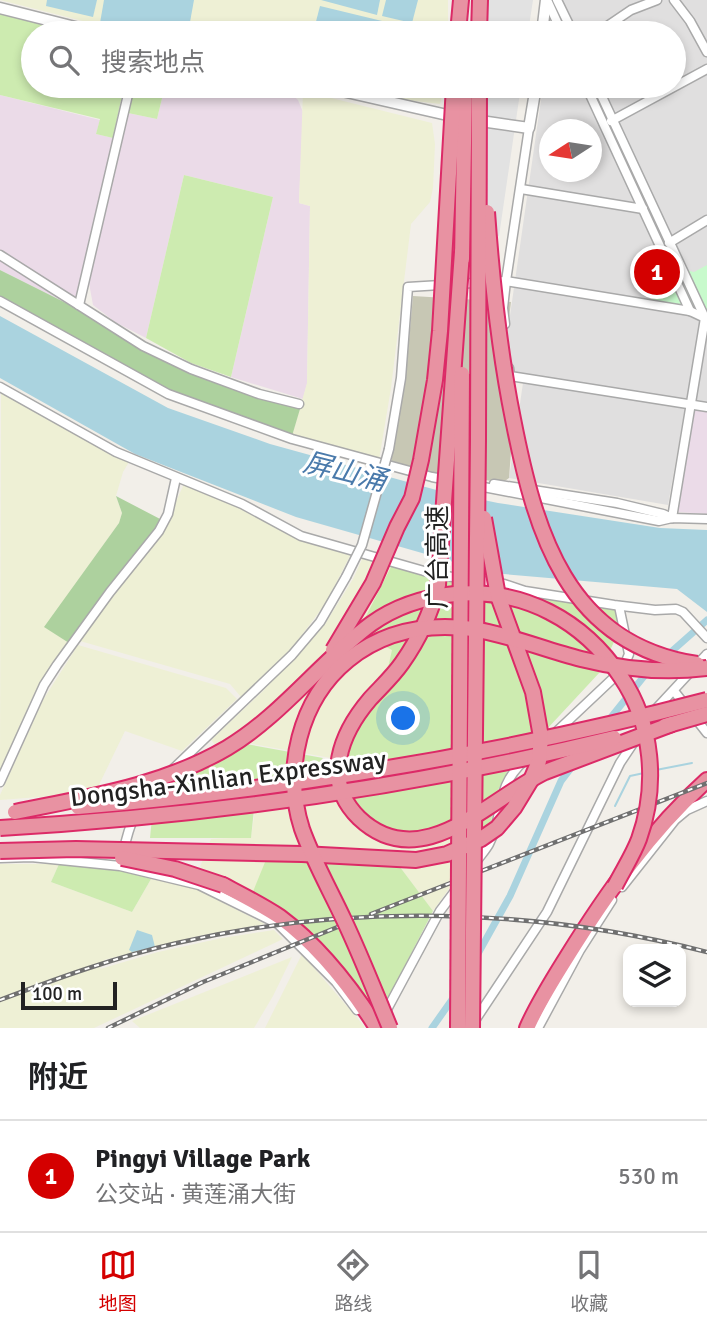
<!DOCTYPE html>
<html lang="zh">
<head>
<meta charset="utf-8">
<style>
  :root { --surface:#fff; --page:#f6f6f6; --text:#202124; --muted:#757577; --line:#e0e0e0; --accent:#d40000 }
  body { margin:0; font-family:Signika,"Noto Sans SC",sans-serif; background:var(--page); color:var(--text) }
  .controls { position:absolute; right:21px; bottom:21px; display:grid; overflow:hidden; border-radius:14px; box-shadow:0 4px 10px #0003 }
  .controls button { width:63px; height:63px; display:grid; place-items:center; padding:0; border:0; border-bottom:2px solid var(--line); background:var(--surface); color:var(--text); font:35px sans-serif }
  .compass { position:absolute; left:539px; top:119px; width:63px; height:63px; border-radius:50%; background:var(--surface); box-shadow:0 4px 10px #0003; rotate:258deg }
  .scale { position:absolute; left:21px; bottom:18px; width:96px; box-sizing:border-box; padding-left:7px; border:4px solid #222; border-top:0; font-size:19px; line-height:24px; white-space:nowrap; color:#222; -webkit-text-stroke:5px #fff; paint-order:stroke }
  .you { position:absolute; left:404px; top:719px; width:24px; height:24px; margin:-18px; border:5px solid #fff; border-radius:50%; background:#1a73e8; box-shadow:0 0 0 10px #1a73e833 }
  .badge { display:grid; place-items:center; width:46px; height:46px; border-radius:50%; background:var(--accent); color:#fff; font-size:23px; font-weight:700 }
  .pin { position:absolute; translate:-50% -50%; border:4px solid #fff; box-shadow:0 2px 7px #0006 }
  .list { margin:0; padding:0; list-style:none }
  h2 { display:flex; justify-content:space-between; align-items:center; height:91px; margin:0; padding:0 28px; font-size:30px }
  h2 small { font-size:23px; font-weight:400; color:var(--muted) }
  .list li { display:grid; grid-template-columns:46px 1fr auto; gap:21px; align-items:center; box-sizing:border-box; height:112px; padding:0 28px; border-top:2px solid var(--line) }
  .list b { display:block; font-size:26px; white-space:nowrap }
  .list p { margin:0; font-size:23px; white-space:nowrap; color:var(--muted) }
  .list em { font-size:23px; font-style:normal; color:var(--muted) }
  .icon { flex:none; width:38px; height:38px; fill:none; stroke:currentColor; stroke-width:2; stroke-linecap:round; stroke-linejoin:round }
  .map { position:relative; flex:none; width:707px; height:1028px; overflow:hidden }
  .search { position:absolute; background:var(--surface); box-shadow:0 4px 10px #0003; left:21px; right:21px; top:21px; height:77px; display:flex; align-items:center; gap:18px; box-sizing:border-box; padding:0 24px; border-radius:38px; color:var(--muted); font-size:26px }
  .sheet { height:203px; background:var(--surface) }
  nav { display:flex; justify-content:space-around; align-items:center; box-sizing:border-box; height:98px; border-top:2px solid var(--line); background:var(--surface); font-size:19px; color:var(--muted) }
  nav a { display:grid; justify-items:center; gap:4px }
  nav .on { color:var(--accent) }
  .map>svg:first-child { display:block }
  .residential { fill:#e0dfdf; fill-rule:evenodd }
  .industrial { fill:#ebdbe8 }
  .construction { fill:#c7c7b4 }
  .farmland { fill:#eef0d5 }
  .grass { fill:#cdebb0 }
  .forest { fill:#add19e }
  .park { fill:#c8facc }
  .parking { fill:#e2e2e2 }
  .water { fill:#aad3df }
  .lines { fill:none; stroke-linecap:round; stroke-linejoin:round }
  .stream { stroke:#aad3df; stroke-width:2 }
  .canal { stroke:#aad3df; stroke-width:7 }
  .minor-casing { stroke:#a9a9a9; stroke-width:11 }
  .tertiary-casing { stroke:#a9a9a9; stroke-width:13 }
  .motorway-casing { stroke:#dc2a67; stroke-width:18 }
  .minor { stroke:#fff; stroke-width:8 }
  .tertiary { stroke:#fff; stroke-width:10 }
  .motorway { stroke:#e892a2; stroke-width:14 }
  .rail-casing { stroke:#707070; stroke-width:4.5 }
  .rail { stroke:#fff; stroke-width:2; stroke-dasharray:5; stroke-linecap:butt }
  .minor-bridge-casing { stroke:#a9a9a9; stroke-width:11; stroke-linecap:butt }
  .motorway-bridge-casing { stroke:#dc2a67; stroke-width:18; stroke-linecap:butt }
  .minor-bridge { stroke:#fff; stroke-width:8 }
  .motorway-bridge { stroke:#e892a2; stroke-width:14 }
  .labels { text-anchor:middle; stroke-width:6; stroke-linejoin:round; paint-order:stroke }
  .street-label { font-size:26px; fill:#222; stroke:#fff }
  .water-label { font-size:28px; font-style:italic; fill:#4a7aab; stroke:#fff }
</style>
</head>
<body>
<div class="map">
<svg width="707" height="1028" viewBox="0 0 707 1028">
  <rect width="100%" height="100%" fill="#f2efe9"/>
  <path class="residential" d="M 554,0 L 707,0 L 707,403 L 687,397 L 668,505 L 509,478 L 523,383 L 501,378 L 543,86 L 674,86 L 674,33 L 550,33 ZM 550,130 L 592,130 L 592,172 L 550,172 Z"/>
  <g class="industrial">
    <path d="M 165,86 L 277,86 L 284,87 L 298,100 L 303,112 L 299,203 L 310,206 L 307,384 L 303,399 L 231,377 L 273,197 L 184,175 L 146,338 L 115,322 L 93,305 L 89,283 L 128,113 L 157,119 Z"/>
    <path d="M 0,95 L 100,120 L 96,134 L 113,138 L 74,307 L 0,270 Z"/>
    <path d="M 695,408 L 707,412 L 707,514 L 678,512 Z"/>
  </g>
  <path class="construction" d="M 413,296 L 511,302 L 501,383 L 516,386 L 509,478 L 502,483 L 459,475 L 434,475 L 391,463 L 406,373 Z"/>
  <g class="farmland">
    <path d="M 0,0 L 448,0 L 448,33 L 130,33 Z"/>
    <path d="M 343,86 L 445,86 L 440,104 L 398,99 Z"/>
    <path d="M 303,91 L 432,123 L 435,144 L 433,188 L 430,202 L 411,224 L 391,388 L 379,460 L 292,436 L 307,383 L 310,206 L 299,203 Z"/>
    <path d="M 1,393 L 129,462 L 123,472 L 116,496 L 122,513 L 119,523 L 45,627 L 69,643 L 53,662 L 35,692 L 0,770 Z"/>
    <path d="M 184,484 L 229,500 L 244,511 L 294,537 L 351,554 L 326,603 L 292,648 L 241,697 L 230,684 L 80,641 L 120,585 L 161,534 Z"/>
    <path d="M 363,557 L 392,565 L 393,650 L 382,695 L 342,760 L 231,740 L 218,748 L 211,740 L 263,691 L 325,624 L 353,579 Z"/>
    <path d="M 78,645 L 226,688 L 237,699 L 182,751 L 125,731 L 97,789 L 53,796 L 0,800 L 0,795 L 43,700 Z"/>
    <path d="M 350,799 L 451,835 L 451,886 L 433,911 L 397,863 L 252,894 L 200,867 L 211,839 L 251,837 L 255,811 Z"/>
    <path d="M 0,864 L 59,864 L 51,882 L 132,912 L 151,879 L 194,888 L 265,924 L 198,936 L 104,960 L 100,969 L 158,952 L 222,938 L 274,930 L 283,939 L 94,1028 L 0,1028 Z"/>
    <path d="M 302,954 L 364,1026 L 364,1028 L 265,1028 Z"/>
    <path d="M 292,957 L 273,996 L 254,1028 L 140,1028 L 132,1021 Z"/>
  </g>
  <g class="grass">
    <path d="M 0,14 L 75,33 L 33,33 L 33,86 L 124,86 L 113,138 L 96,134 L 100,119 L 0,95 Z"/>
    <path d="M 134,86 L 165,86 L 157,119 L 128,113 Z"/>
    <path d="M 184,175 L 273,197 L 231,377 L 191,363 L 146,338 Z"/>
    <path d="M 392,565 L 430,577 L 615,610 L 620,629 L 600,672 L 507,772 L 498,790 L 490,826 L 451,886 L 451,836 L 395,833 L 364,817 L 350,799 L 342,760 L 355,726 L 382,695 L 392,650 L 358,632 Z"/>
    <path d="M 246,744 L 323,758 L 311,772 L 257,780 L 251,838 L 150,838 L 155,788 Z"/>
    <path d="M 270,850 L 397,863 L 433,911 L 378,1018 L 252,894 Z"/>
    <path d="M 59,864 L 120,870 L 151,879 L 132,912 L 51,882 Z"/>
  </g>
  <g class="forest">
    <path d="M 0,270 L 74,307 L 139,348 L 190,373 L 257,398 L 300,409 L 292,436 L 160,386 L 0,298 Z"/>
    <path d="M 116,496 L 162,520 L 69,643 L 44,627 L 119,523 L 122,513 Z"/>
  </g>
  <path class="park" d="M 656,263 L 694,272 L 707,265 L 707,315 L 671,304 L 652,301 Z"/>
  <g class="parking">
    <path d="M 486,0 L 533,0 L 528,33 L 475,33 Z"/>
    <path d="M 458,86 L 521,86 L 499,236 L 440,227 Z"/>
  </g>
  <g class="water">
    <path d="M 47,0 L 97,0 L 93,17 L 46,6 Z"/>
    <path d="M 104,0 L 194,0 L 188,33 L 148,33 L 100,23 Z"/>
    <path d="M 321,0 L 380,0 L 377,15 Z"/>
    <path d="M 386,0 L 418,0 L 412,23 L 382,16 Z"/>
    <path d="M 320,6 L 411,28 L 409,33 L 313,33 Z"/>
    <path d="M 0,316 L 168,408 L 270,444 L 440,491 L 498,503 L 660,528 L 707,530 L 707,612 L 677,589 L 492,573 L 296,517 L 135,454 L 0,378 Z"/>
    <path d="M 137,930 L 152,935 L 155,947 L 132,952 L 129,950 Z"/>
  </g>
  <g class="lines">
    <g class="stream">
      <path d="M 656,770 L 692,763"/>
      <path d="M 615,806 L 630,776 L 644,773"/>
    </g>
    <g class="canal">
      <path d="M 592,741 L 645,675 L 707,620"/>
      <path d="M 475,959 L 510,896 L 561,781 L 574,764"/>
      <path d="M 432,1028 L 456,994"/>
    </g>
    <defs>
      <g id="minor">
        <path d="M 547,0 L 562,33"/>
        <path d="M 557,0 L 573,33"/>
        <path d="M 674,0 L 690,21 L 707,52"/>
        <path d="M 597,33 L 631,10 L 657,0"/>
        <path d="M 555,86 L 566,86"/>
        <path d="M 586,86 L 690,311"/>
        <path d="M 597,86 L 705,318 L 672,518"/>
        <path d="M 611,121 L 707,69"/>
        <path d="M 521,189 L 643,209"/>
        <path d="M 669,243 L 707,220"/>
        <path d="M 0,255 L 143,346 L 191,369 L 259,394 L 299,404"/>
        <path d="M 0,301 L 168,394 L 292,439 L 432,477 L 659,521 L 672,518 L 707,519"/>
        <path d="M 79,305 L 130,86"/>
        <path d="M 505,324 L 503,308 L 506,281 L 529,128"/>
        <path d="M 509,368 L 510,376 L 707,407"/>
        <path d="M 0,387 L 116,452 L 242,504 L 301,536 L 438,575 L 504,584 L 525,591 L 614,605 L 655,610 L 676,609 L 683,612 L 707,638"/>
        <path d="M 389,449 L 401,378 L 408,287 L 506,281 L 690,311 L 707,319"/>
        <path d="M 494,484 L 617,503 L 663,514 L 672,518"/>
        <path d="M 674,691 L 707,733"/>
        <path d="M 654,711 L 707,654"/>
        <path d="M 553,735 L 623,669 L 629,654 L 619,606"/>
        <path d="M 173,769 L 292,655 L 320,622 L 346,577"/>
        <path d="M 0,782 L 44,685 L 57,665 L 110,592 L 159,531 L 168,514 L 176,478"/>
        <path d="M 123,853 C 129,826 137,801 158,782"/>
        <path d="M 0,858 L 31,857 L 120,866 L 199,885 L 278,924 L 336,982 L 357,1010"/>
        <path d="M 476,862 C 480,856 485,851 489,844 C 506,811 493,789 525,760"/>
        <path d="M 622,887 L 675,820 L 687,810 L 707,801"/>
        <path d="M 384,1015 L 440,911 L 458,887"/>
        <path d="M 474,1022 L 547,912 L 620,763 L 636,739"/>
        <path d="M 538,1028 L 580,950 L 612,900"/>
      </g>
      <g id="tertiary">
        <path d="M 0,8 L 99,33"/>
        <path d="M 542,33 L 546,0"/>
        <path d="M 320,86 L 456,117"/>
        <path d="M 474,120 L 529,128 L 536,86"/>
      </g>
      <g id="motorway">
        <path d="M 458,33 L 461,0"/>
        <path d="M 479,33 L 480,0"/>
        <path d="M 223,885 C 242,895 262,905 280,917 C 319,946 351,987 377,1028"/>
        <path d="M 527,1028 C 538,1003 552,981 567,957 C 606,894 651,830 707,780"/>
      </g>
    </defs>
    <use href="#minor" class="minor-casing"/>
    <use href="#tertiary" class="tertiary-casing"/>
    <use href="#motorway" class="motorway-casing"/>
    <use href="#minor" class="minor"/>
    <use href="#tertiary" class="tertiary"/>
    <use href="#motorway" class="motorway"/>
    <defs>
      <g id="rail">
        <path d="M 371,914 L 707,783"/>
        <path d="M 0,1000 C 58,978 116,957 177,943 C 349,903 536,908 707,952"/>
        <path d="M 108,1028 L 203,982 L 345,924"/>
      </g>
    </defs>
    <use href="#rail" class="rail-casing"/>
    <use href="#rail" class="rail"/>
    <defs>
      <path id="minor-bridge" d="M 346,577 L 362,545 L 389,449"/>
      <g id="motorway-bridge">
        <path d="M 487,212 C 492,282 499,350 513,419 C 535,531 566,644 697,664"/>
        <path d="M 462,252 L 438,585 C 431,613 419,639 402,663 C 393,676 381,687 370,699 C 341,733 321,781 359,818 C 421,877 489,799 545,772 L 672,724"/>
        <path d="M 462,259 L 465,86"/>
        <path d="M 333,650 L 373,583 L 397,527 L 412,498 L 421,460 L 435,380 L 440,331 L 454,86"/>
        <path d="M 665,726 L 707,714"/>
        <path d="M 78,807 C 291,789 500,754 707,700"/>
        <path d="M 15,812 C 88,797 162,786 227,748 C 282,715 320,662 371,624 C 396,606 425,597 455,594 C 523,588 583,620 621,677 C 653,724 658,786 639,839 C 633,855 623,870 615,886"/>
        <path d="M 0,828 C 206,816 413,787 614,738"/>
        <path d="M 0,851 L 76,849 L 302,854 L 416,860 L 447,854 L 481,839 L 497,828 L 514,808 L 531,780 L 539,761 L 541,737 L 533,692 L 498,596 L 484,518"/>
        <path d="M 122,858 L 175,869 L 223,885"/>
        <path d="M 390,1028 C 375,992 361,956 344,920 C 330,890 313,860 302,829 C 283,770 299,700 348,660 C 384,631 428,623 473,629 C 510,635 545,650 581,659 C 621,669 666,673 707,668"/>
        <path d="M 458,1028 L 462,374"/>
        <path d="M 472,1028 L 478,440 L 479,86"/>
      </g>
    </defs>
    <use href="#minor-bridge" class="minor-bridge-casing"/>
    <use href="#motorway-bridge" class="motorway-bridge-casing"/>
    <use href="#minor-bridge" class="minor-bridge"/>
    <use href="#motorway-bridge" class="motorway-bridge"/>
  </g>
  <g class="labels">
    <g class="street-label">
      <text transform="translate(437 557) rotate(-90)" y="9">广台高速</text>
      <text transform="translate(228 778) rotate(-7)" y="9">Dongsha-Xinlian Expressway</text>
    </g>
    <g class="water-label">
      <text transform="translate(345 471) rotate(14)" y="10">屏山涌</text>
    </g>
  </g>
</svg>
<div class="controls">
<button><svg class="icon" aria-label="layers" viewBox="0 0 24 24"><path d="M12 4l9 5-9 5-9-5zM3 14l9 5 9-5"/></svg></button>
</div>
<svg class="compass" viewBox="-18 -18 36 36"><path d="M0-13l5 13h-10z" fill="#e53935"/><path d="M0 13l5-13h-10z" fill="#757577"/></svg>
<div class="scale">100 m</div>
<div class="you"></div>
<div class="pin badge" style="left:657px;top:272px">1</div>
<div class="search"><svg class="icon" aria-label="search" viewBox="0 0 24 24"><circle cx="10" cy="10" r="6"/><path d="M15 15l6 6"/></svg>搜索地点</div>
</div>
<section class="sheet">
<h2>附近<small></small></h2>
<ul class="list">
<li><span class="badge">1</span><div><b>Pingyi Village Park</b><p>公交站 · 黄莲涌大街</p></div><em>530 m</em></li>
</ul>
</section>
<nav>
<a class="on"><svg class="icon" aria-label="map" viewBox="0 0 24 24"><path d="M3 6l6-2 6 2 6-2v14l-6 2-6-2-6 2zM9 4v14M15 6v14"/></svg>地图</a>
<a><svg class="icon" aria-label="directions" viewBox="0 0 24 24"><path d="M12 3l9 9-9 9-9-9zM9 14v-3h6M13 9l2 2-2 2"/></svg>路线</a>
<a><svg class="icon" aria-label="saved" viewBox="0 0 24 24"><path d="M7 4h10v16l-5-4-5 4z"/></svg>收藏</a>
</nav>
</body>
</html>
